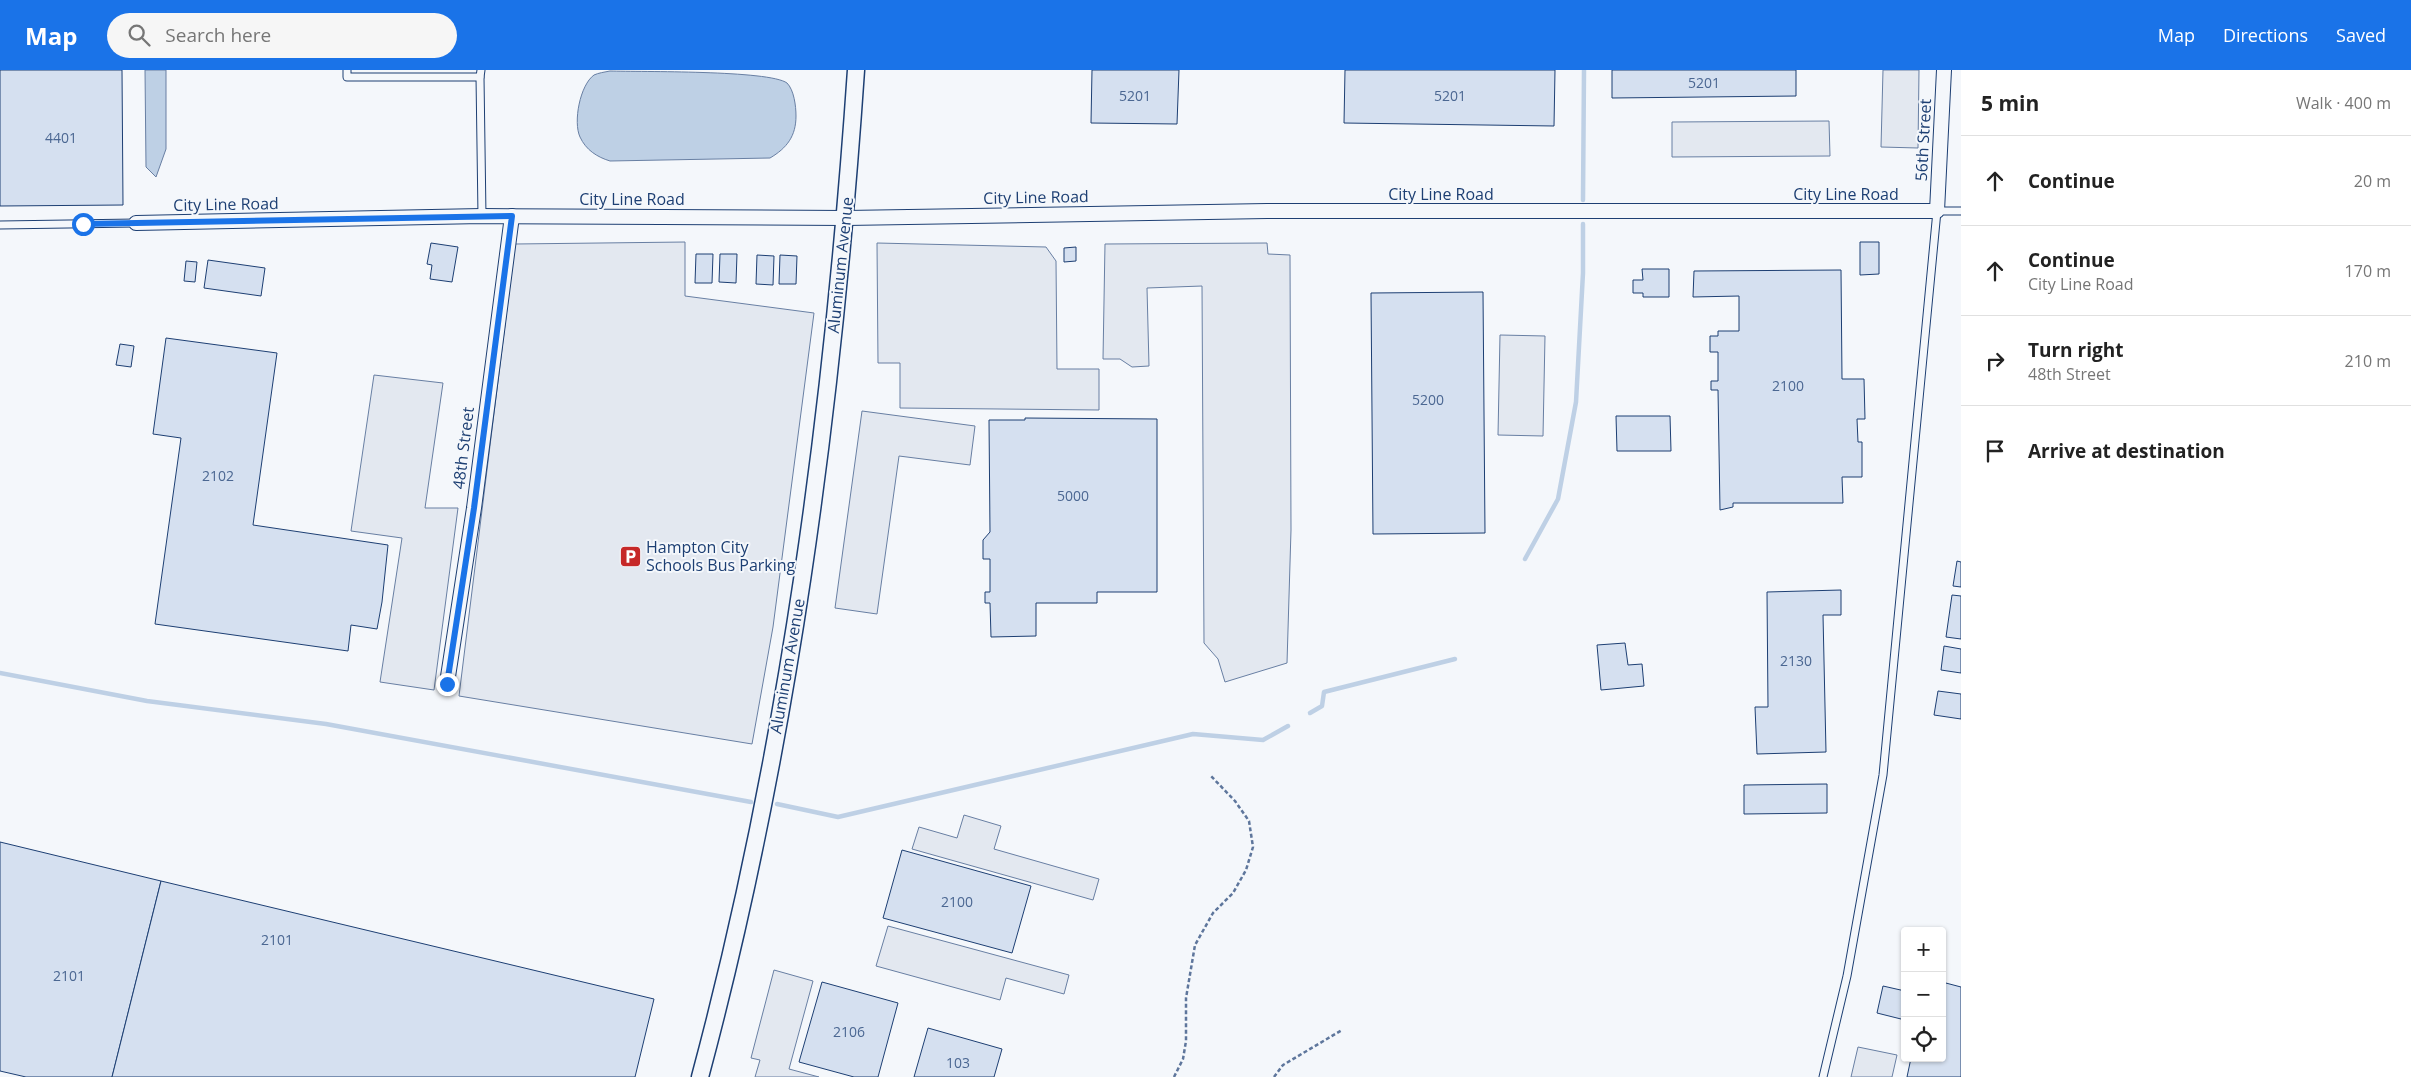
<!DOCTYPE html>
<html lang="en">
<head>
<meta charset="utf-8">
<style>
  :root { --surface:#fff; --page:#f6f6f6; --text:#222; --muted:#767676; --line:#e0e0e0; --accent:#1a73e8 }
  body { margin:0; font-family:"Open Sans",sans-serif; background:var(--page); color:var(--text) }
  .controls { position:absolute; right:15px; bottom:15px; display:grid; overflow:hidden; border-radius:5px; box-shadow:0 1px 4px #0004 }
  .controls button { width:45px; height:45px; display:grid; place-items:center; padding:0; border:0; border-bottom:1px solid var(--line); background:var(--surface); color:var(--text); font:25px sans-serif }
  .stop { position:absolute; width:15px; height:15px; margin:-11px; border:4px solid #1a73e8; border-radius:50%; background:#fff }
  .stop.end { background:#1a73e8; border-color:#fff; box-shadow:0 1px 5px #0008 }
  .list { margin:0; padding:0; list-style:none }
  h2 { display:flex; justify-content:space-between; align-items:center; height:65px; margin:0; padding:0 20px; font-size:21px }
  h2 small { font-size:16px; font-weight:400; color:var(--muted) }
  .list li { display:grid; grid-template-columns:32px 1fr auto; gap:15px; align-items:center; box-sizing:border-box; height:90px; padding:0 20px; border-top:1px solid var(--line) }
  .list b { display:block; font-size:19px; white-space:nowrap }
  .list p { margin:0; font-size:16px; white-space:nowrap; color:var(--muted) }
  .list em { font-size:16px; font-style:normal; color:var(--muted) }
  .icon { flex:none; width:28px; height:28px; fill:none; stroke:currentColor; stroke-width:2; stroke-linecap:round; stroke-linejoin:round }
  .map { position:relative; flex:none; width:1961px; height:1007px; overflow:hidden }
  header { display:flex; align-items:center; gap:30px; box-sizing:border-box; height:70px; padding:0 25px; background:var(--accent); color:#fff }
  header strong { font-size:24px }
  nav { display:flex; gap:28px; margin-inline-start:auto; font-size:18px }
  .search { width:350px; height:45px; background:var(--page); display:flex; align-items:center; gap:12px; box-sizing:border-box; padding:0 18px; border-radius:28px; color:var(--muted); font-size:19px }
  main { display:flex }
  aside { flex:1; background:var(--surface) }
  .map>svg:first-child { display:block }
  .parking { fill:#e3e8f0; stroke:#687fa3 }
  .water { fill:#bed0e5; stroke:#687fa3 }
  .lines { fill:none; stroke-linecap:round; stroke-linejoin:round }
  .stream { stroke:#bed0e5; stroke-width:4.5 }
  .building { fill:#d5e0f0; stroke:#1d3f73 }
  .service-casing { stroke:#1d3f73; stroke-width:9 }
  .minor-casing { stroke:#1d3f73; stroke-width:16 }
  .tertiary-casing { stroke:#1d3f73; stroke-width:19 }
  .path { stroke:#5e769c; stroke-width:2.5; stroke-dasharray:4 2.5; stroke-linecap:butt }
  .service { stroke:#f4f7fb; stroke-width:7 }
  .minor { stroke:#f4f7fb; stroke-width:14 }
  .tertiary { stroke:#f4f7fb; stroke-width:16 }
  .route { stroke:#1a73e8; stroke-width:6 }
  .labels { text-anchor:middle; stroke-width:4; stroke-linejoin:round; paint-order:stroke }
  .number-label { font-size:14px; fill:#4b6792 }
  .street-label { font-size:16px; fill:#1d3f73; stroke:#f4f7fb }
  .poi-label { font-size:16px; fill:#1d3f73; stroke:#f4f7fb; text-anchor:start }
</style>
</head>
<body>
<header>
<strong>Map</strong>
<div class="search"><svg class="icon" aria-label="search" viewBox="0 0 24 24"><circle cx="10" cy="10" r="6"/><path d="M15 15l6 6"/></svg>Search here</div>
<nav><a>Map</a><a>Directions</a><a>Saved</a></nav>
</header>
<main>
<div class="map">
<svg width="1961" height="1007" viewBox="0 0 1961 1007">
  <rect width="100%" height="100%" fill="#f4f7fb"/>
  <g class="parking">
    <path d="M 1883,0 L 1919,0 L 1918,78 L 1881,77 Z"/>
    <path d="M 1829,51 L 1830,86 L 1672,87 L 1672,52 Z"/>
    <path d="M 685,172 L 685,226 L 814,243 L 773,557 L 752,674 L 459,626 L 515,174 Z"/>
    <path d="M 877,173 L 1046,177 L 1056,191 L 1057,299 L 1099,299 L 1099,340 L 900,338 L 900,293 L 878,293 Z"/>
    <path d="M 1267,173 L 1268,184 L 1290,185 L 1291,460 L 1287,593 L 1225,612 L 1218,589 L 1204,573 L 1202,216 L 1147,218 L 1149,296 L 1132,297 L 1120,289 L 1103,289 L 1105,174 Z"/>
    <path d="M 1500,265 L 1545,266 L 1543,366 L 1498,365 Z"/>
    <path d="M 374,305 L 443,313 L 425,438 L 458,438 L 434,620 L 380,612 L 402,468 L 351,461 Z"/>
    <path d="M 862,341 L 975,356 L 970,395 L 899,386 L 877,544 L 835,538 Z"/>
    <path d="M 964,745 L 1001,756 L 994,779 L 1099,809 L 1093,830 L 912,779 L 919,757 L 957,768 Z"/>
    <path d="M 888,856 L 1069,905 L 1064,924 L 1006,908 L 1000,930 L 876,896 Z"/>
    <path d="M 774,900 L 813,911 L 789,999 L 819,1007 L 755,1007 L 760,990 L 751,988 Z"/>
    <path d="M 1858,977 L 1897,985 L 1892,1007 L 1851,1007 Z"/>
  </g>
  <g class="water">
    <path d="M 145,0 L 166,0 L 166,79 L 156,107 L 146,97 Z"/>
    <path d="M 610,1 C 640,2 769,0 787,13 C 794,20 796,36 796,46 C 796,66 787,78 770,88 L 610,91 C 597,87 586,80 580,67 C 573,52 580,15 594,5 C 598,3 605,2 610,1 Z"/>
  </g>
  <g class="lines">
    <g class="stream">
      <path d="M 1583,130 L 1584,0"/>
      <path d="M 1525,489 L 1558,429 L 1576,332 L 1583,203 L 1583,154"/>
      <path d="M 0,603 L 147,631 L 326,654 L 751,732"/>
      <path d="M 1310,643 L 1322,636 L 1324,622 L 1455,589"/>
      <path d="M 777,734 L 838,747 L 1193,664 L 1263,670 L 1288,656"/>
    </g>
  </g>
  <g class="building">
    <path d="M 0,0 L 122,0 L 123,135 L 0,136 Z"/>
    <path d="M 1092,0 L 1179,0 L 1177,54 L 1091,53 Z"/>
    <path d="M 1345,0 L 1555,0 L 1554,56 L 1344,53 Z"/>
    <path d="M 1612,0 L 1796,0 L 1796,26 L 1612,28 Z"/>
    <path d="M 1860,172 L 1879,172 L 1879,204 L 1860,205 Z"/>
    <path d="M 431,173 L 458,177 L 452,212 L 430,209 L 432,195 L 427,194 Z"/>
    <path d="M 1076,177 L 1076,191 L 1064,192 L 1064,178 Z"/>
    <path d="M 696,184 L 713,184 L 712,213 L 695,213 Z"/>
    <path d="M 720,184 L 737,184 L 736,213 L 719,212 Z"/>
    <path d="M 757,185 L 774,186 L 773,215 L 756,214 Z"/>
    <path d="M 780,185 L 797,186 L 796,214 L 779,214 Z"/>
    <path d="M 208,190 L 265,198 L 261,226 L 204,218 Z"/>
    <path d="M 186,191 L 197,192 L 195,212 L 184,211 Z"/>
    <path d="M 1642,199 L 1669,199 L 1669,227 L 1643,227 L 1643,223 L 1633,223 L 1633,210 L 1643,210 Z"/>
    <path d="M 1841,200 L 1842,309 L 1864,309 L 1865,349 L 1857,349 L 1858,372 L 1862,372 L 1862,407 L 1842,407 L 1843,433 L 1733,433 L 1733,437 L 1720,440 L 1718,320 L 1711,320 L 1711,311 L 1718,311 L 1718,282 L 1710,282 L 1710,266 L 1718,266 L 1718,261 L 1739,261 L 1739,226 L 1693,227 L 1694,201 Z"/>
    <path d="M 1483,222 L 1485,463 L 1373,464 L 1371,223 Z"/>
    <path d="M 166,268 L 277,283 L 253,455 L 388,475 L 382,532 L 377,559 L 351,555 L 348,581 L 155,554 L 181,368 L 153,364 Z"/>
    <path d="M 120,274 L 134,276 L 131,297 L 116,295 Z"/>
    <path d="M 1616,346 L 1670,346 L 1671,381 L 1617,381 Z"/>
    <path d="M 1025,348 L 1157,349 L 1157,522 L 1097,522 L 1097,533 L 1036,533 L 1036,566 L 991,567 L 990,533 L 985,533 L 985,522 L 990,522 L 990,489 L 983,489 L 983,470 L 990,462 L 989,350 L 1025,350 Z"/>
    <path d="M 1957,491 L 1961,492 L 1961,517 L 1953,516 Z"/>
    <path d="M 1841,520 L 1841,545 L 1823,545 L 1826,682 L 1757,684 L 1755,637 L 1768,637 L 1767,522 Z"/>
    <path d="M 1952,525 L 1961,526 L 1961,569 L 1946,567 Z"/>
    <path d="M 1625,573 L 1628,595 L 1642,594 L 1644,616 L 1601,620 L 1597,575 Z"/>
    <path d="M 1944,576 L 1961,579 L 1961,603 L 1941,600 Z"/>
    <path d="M 1938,621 L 1961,624 L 1961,649 L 1934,645 Z"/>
    <path d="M 1827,714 L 1827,743 L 1744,744 L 1744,715 Z"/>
    <path d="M 0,772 L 161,811 L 112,1007 L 26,1007 L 0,1001 Z"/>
    <path d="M 902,780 L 1031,816 L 1012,883 L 883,848 Z"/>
    <path d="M 161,811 L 654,929 L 635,1007 L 112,1007 Z"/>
    <path d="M 822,912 L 898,933 L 878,1007 L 854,1007 L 799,992 Z"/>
    <path d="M 1942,912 L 1961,917 L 1961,1007 L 1907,1007 L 1911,988 L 1942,988 Z"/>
    <path d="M 1883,916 L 1905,921 L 1905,950 L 1877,943 Z"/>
    <path d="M 928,958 L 1002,979 L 994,1007 L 914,1007 Z"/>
  </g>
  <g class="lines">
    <defs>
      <g id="service">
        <path d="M 347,0 L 347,7 L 480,7 L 481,0"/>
        <path d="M 480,7 L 482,146"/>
        <path d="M 0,155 L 136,153"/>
        <path d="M 1823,1007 L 1847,906 L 1883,705 L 1937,141 L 1961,141"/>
      </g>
      <g id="minor">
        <path d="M 136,153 L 482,146 L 846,148 L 1267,141 L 1937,141 L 1944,0"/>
        <path d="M 447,613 L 474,438 L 512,146"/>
      </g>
      <path id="tertiary" d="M 700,1007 C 788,679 833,339 856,0"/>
    </defs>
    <use href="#service" class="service-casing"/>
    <use href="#minor" class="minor-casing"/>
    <use href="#tertiary" class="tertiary-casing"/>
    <g class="path">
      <path d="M 1174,1007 L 1183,989 L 1186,971 L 1186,928 L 1195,875 L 1213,843 L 1233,823 L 1246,800 L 1253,777 L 1249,751 L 1235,731 L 1210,705"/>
      <path d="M 1274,1007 L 1283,995 L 1342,960"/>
    </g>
    <use href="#service" class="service"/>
    <use href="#minor" class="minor"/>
    <use href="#tertiary" class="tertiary"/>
  </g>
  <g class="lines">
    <path class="route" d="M 83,154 L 512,146 L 474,438 L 447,614"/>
  </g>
  <defs>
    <symbol id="parking-square" viewBox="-11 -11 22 22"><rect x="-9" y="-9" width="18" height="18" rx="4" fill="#c62828" stroke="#f4f7fb"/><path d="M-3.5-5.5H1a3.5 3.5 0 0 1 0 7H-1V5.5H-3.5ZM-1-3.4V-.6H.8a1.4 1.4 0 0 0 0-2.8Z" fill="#fff"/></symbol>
  </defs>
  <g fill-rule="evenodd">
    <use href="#parking-square" x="618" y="474" width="25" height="25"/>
  </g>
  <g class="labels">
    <g class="number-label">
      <text x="1704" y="18">5201</text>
      <text x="1135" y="31">5201</text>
      <text x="1450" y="31">5201</text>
      <text x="61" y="73">4401</text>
      <text x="1788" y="321">2100</text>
      <text x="1428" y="335">5200</text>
      <text x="218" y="411">2102</text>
      <text x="1073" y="431">5000</text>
      <text x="1796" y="596">2130</text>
      <text x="957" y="837">2100</text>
      <text x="277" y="875">2101</text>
      <text x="69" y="911">2101</text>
      <text x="849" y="967">2106</text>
      <text x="958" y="998">103</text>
    </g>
    <g class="street-label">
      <text transform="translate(1923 70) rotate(-87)" y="6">56th Street</text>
      <text x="1441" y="130">City Line Road</text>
      <text x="1846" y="130">City Line Road</text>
      <text transform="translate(1036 127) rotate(-1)" y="6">City Line Road</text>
      <text x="632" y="135">City Line Road</text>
      <text transform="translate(226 134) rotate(-1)" y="6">City Line Road</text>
      <text transform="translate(840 195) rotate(-84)" y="6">Aluminum Avenue</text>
      <text transform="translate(463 378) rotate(-83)" y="6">48th Street</text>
      <text transform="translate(787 596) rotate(-80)" y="6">Aluminum Avenue</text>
    </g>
    <g class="poi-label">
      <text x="646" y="483">Hampton City<tspan x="646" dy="18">Schools Bus Parking</tspan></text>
    </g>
  </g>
</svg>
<div class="controls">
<button>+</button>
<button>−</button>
<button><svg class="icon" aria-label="locate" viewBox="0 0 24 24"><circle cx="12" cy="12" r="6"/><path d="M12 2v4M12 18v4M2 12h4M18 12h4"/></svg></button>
</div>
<div class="stop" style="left:83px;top:154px"></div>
<div class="stop end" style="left:447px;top:614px"></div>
</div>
<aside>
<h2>5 min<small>Walk · 400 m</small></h2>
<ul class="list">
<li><svg class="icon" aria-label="ahead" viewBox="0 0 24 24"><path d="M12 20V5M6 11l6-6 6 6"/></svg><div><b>Continue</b></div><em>20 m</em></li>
<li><svg class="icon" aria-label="ahead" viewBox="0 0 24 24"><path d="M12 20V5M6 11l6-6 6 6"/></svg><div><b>Continue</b><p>City Line Road</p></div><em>170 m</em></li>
<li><svg class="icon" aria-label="right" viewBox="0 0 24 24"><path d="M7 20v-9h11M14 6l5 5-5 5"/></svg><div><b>Turn right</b><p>48th Street</p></div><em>210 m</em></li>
<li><svg class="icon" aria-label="arrive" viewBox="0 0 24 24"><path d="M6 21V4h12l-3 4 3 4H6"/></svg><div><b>Arrive at destination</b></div></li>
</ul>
</aside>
</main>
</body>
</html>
